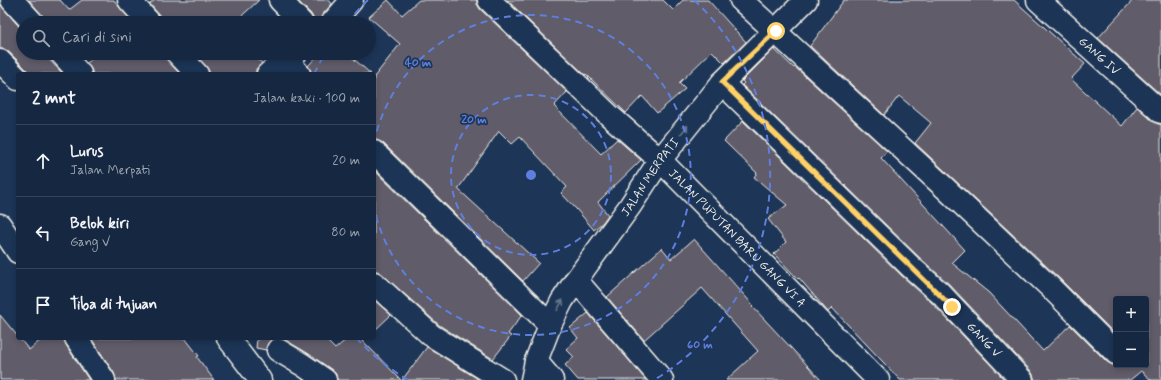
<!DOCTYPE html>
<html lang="id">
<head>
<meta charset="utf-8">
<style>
  :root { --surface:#162841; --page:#23344c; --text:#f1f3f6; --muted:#9ea6b1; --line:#35445a }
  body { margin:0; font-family:Mynerve,sans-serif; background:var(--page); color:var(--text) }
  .controls { position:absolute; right:12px; bottom:12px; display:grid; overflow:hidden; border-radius:4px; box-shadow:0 2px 6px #0003 }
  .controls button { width:36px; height:36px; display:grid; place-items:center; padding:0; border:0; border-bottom:1px solid var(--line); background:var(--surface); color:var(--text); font:20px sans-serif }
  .stop { position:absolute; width:12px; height:12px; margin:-9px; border:3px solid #ffd166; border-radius:50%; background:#fff }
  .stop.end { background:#ffd166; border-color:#fff; box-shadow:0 1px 4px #0008 }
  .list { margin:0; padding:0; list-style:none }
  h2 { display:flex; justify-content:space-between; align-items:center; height:52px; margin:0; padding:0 16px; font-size:17px }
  h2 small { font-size:13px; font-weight:400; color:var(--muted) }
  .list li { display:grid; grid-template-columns:26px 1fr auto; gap:12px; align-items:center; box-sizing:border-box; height:72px; padding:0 16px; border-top:1px solid var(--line) }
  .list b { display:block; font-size:15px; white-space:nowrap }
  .list p { margin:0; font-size:13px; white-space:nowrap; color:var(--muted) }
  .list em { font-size:13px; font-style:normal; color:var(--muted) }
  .icon { flex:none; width:22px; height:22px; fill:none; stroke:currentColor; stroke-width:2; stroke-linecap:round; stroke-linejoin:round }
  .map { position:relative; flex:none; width:1161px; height:380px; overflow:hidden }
  .search { position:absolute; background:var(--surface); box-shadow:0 2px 6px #0003; left:16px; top:16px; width:360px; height:44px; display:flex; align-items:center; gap:10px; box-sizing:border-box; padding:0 14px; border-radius:22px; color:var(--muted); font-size:15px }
  .panel { position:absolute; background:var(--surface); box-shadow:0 2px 6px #0003; left:16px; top:72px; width:360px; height:268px; border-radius:4px }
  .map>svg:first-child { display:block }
  .building { fill:#605c6b; stroke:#f4f1e8 }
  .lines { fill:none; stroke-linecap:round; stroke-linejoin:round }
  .minor-casing { stroke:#f4f1e8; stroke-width:25 }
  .tertiary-casing { stroke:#f4f1e8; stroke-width:25 }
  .minor { stroke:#1d3557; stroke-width:22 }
  .tertiary { stroke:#1d3557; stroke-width:22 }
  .oneway { stroke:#68778a }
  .route { stroke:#ffd166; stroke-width:5 }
  .ring { fill:none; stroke:#5e7fdd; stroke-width:2; stroke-dasharray:7 5 }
  .labels { text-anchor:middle; stroke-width:3.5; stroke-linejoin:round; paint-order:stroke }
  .street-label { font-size:12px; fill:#f4f1e8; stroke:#1d3557 }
  .centre { fill:#5e7fdd; stroke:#1d3557; stroke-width:2 }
  .ring-label { font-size:12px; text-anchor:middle; font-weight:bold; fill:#5e7fdd; stroke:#1d3557; stroke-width:3.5; stroke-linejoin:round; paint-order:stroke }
</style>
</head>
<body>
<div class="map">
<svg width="1161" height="380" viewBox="0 0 1161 380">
  <rect width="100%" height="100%" fill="#1d3557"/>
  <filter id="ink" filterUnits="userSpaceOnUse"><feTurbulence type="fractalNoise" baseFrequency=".025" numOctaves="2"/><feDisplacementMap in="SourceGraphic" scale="8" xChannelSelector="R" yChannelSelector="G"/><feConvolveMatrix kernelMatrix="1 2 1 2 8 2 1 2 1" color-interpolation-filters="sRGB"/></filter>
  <g filter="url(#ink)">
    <g class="building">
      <path d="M 29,0 L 60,0 L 69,10 L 82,0 L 114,0 L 120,8 L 133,23 L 45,23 L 45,20 L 42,15 Z"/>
      <path d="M 155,0 L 259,0 L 234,23 L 162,23 L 162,20 L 159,15 L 150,4 Z"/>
      <path d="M 297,0 L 329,0 L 332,4 L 322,15 L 320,20 L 320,23 L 314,23 L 314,20 L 311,14 Z"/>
      <path d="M 388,0 L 402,15 L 419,0 L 477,0 L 477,4 L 480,9 L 567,92 L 554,106 L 601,154 L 617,139 L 641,160 L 598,202 L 608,215 L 603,222 L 594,230 L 577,210 L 561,193 L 567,187 L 520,137 L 512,144 L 499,131 L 458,189 L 539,263 L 523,281 L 383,143 L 377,140 L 374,140 L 374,77 L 400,44 L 369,17 Z"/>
      <path d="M 507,0 L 663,0 L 673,10 L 683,0 L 708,0 L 746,42 L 724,63 L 712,51 L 679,83 L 685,89 L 657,113 L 642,96 L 626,113 L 586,74 L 585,75 Z"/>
      <path d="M 844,0 L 1014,0 L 1085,64 L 1071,79 L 1122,126 L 1137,107 L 1153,121 L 1158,124 L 1161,124 L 1161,380 L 1151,380 L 1141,371 L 1130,380 L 1034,380 L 1034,377 L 1031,371 L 949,284 L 920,258 L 742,85 L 744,83 L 742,81 L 774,49 L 794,68 L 795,67 L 887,151 L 881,158 L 965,250 L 952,263 L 989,293 L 1043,351 L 1070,325 L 1107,362 L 1112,365 L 1146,365 L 1146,299 L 1116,299 L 1116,335 L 1060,279 L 915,143 L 931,123 L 899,96 L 884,115 L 810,46 Z"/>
      <path d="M 1133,0 L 1161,0 L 1161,95 L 1098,38 Z"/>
      <path d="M 0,3 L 3,8 L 23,31 L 23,53 L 43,53 L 63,74 L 29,74 L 27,70 L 9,52 L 4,49 L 0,49 Z"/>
      <path d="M 99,53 L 165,53 L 165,56 L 168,61 L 180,74 L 92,74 L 92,71 L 87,63 Z"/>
      <path d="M 194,53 L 250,53 L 262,63 L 256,69 L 256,74 L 209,74 L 209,71 L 206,66 Z"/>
      <path d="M 320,53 L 347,53 L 371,74 L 311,74 L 311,71 L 308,66 Z"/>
      <path d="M 743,121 L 902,276 L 931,302 L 1005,380 L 900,380 L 832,308 L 828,312 L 799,278 L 798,279 L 774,254 L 786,242 L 768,219 L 787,205 L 754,177 L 757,173 L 724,141 Z"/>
      <path d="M 374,170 L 522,315 L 508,334 L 511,336 L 493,359 L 439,325 L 382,274 L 377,271 L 374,271 Z"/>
      <path d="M 694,239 L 753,305 L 752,306 L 821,380 L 726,380 L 758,351 L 702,288 L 644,340 L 607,297 L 662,248 L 671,259 Z"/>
      <path d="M 374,300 L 391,315 L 374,331 Z"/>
      <path d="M 588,313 L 646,380 L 578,380 L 565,365 L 574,357 L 566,349 L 578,338 L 570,328 Z"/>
      <path d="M 0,315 L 29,350 L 43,338 L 64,338 L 66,345 L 89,380 L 0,380 Z"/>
      <path d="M 91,338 L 185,338 L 199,356 L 197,357 L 214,380 L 116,380 L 114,373 Z"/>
      <path d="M 257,338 L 276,338 L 272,339 L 268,343 L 266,350 L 256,348 Z"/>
      <path d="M 280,338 L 324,338 L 335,349 L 348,338 L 360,338 L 401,380 L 337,380 L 336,374 L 332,370 L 309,354 L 284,339 Z"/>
      <path d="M 427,347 L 478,379 L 477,380 L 402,380 Z"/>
    </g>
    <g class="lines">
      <defs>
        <g id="minor">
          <path d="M 12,0 L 33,23"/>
          <path d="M 129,0 L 150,23"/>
          <path d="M 280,0 L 302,23"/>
          <path id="s1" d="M 489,0 L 610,116 L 660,160 L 878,380"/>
          <path d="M 741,0 L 944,187 L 1051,288 L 1116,353"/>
          <path id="s2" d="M 1038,0 L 1161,112"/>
          <path d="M 332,23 L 352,0"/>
          <path d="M 61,53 L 80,74"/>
          <path d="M 177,53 L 197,74"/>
          <path d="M 286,59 L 299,74"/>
          <path d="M 0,61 L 18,79"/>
          <path d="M 268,74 L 286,59 L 296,53"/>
          <path id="s3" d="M 722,83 L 911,267 L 940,293 L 1022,380"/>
          <path d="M 374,152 L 550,325"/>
          <path d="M 0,225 L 18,252"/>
          <path d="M 576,280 L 662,380"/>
          <path d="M 374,283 L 431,335 L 503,380"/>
          <path d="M 76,338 L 104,380"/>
          <path d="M 228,338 L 260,380"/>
          <path d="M 278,350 L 303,365 L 325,380"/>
          <path d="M 536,361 L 552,380"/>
        </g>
        <g id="tertiary">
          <path id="s4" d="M 532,380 L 536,361 L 550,325 L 562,301 L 576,280 L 630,206 L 660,160 L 722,83 L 806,0"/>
        </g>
      </defs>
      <use href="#minor" class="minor-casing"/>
      <use href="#tertiary" class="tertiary-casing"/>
      <use href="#minor" class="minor"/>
      <use href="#tertiary" class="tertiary"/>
    </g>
    <defs><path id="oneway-shaft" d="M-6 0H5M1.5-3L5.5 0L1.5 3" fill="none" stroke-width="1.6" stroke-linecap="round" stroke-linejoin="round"/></defs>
    <g class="oneway">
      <use href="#oneway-shaft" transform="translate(684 130) rotate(-51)"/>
      <use href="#oneway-shaft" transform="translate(560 305) rotate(-62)"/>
    </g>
  </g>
  <g class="lines" filter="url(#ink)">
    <path class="route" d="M 776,31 L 722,82 L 952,307"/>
  </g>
  <g class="ring">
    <circle cx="531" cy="175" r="80"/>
    <path d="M374 143A160 160 0 1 1 374 207"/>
    <path d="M408 380A239 239 0 0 1 358 340M314 74A239 239 0 0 1 325 54M347 23A239 239 0 0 1 368 0M694 0A239 239 0 0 1 654 380"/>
  </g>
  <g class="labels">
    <g class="street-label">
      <text dy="4" stroke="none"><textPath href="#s2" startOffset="83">GANG IV</textPath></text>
      <text dy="4" stroke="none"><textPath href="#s4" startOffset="237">JALAN MERPATI</textPath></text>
      <text dy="4" stroke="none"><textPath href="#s1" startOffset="344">JALAN PUPUTAN BARU GANG VI A</textPath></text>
      <text dy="4" stroke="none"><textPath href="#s3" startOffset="367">GANG V</textPath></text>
    </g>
  </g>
  <circle cx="531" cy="175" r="6" class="centre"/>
  <g class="ring-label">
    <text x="418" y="66">40 m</text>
    <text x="474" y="123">20 m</text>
    <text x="700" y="348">60 m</text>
  </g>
</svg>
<div class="controls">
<button>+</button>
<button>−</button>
</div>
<div class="stop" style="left:776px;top:31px"></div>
<div class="stop end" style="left:952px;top:307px"></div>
<div class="search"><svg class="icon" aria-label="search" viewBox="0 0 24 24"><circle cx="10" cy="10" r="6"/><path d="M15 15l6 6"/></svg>Cari di sini</div>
<section class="panel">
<h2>2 mnt<small>Jalan kaki · 100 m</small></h2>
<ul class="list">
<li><svg class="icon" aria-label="ahead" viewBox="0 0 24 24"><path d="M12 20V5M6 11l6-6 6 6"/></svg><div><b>Lurus</b><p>Jalan Merpati</p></div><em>20 m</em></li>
<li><svg class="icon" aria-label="left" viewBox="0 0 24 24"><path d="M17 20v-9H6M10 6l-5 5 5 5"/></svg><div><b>Belok kiri</b><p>Gang V</p></div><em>80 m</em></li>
<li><svg class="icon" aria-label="arrive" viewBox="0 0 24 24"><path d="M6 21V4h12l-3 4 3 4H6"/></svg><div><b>Tiba di tujuan</b></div></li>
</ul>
</section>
</div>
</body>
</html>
